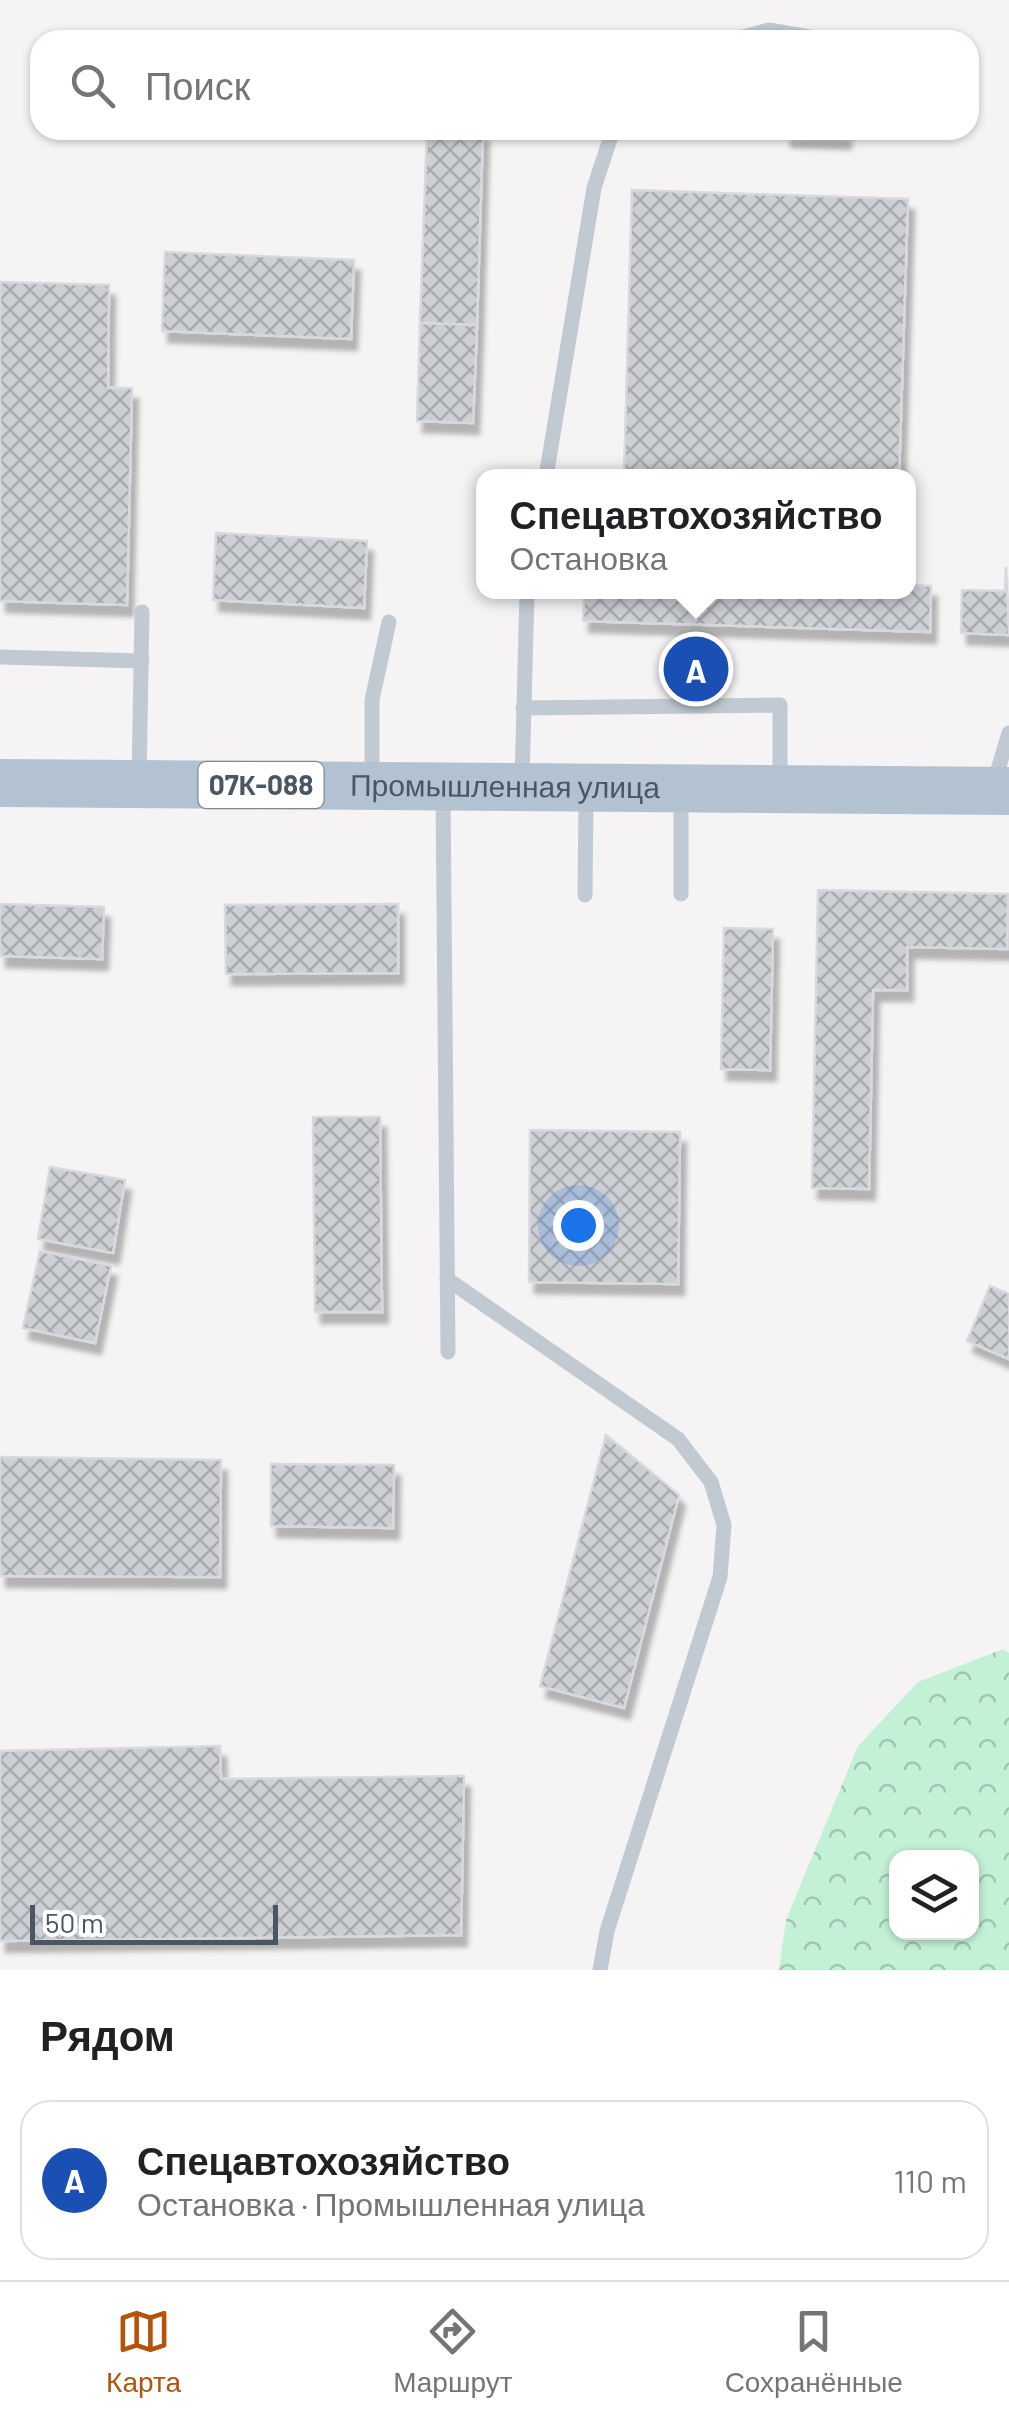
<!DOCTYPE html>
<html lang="ru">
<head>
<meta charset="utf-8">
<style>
  :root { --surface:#fff; --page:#f6f6f6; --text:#202124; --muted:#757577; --line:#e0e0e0; --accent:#b45309 }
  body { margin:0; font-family:Barlow,sans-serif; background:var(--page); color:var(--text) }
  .controls { position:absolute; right:30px; bottom:30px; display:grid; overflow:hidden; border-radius:20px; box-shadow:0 2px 8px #0004 }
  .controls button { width:90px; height:90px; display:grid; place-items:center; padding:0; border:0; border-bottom:2px solid var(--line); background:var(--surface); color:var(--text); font:50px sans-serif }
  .scale { position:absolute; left:30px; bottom:25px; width:248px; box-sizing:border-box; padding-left:10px; border:5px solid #4a5661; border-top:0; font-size:28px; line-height:35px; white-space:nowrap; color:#4a5661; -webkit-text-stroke:8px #fff; paint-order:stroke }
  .you { position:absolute; left:578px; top:1225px; width:35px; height:35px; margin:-25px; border:8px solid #fff; border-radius:50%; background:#1a73e8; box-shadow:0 0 0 15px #1a73e833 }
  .badge { display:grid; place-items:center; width:65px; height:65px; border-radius:50%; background:var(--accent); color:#fff; font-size:32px; font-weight:700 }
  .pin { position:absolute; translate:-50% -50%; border:5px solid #fff; box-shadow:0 2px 10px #0006 }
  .popup { position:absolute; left:476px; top:469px; width:440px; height:130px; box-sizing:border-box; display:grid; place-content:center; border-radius:20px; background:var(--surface); filter:drop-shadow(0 2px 8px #0005); font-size:32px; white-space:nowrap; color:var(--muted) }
  .popup b { font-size:38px; color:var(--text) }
  .popup::after { content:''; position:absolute; left:50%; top:100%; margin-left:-20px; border:20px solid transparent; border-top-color:var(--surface) }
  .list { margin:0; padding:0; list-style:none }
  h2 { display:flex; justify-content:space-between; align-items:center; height:130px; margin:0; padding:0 40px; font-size:42px }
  h2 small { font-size:32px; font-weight:400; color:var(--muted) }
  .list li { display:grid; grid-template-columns:65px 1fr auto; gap:30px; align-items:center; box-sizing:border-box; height:160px; margin:0 20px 20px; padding:0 20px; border:2px solid var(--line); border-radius:30px }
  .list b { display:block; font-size:38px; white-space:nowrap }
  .list p { margin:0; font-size:32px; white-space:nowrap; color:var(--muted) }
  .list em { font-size:32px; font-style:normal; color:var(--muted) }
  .icon { flex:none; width:55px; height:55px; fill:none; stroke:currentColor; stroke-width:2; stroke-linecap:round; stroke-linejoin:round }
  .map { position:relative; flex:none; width:1009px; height:1970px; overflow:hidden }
  .search { position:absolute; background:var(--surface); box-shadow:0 2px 8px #0004; left:30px; right:30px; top:30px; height:110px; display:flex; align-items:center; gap:25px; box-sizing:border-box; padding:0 35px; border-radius:30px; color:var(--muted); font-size:38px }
  .sheet { height:310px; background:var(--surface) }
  nav { display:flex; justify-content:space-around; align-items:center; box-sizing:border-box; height:140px; border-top:2px solid var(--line); background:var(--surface); font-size:28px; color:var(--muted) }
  nav a { display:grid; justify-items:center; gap:5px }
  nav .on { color:var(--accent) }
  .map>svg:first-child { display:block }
  .forest { fill:url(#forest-crowns); fill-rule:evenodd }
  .building { fill:url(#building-cross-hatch); stroke:#d7d9de; stroke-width:2.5; filter:url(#shadow) }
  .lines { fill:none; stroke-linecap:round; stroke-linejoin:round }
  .lane { stroke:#c1cad2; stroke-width:15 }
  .primary { stroke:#b3c2d1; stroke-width:48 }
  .labels { text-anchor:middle; stroke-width:10; stroke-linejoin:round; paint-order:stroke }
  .shield { fill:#fff; stroke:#808990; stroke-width:2.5 }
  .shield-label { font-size:28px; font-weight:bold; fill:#4a5661 }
  .street-label { font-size:30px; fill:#4a5661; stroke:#fff }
</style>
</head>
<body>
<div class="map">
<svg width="1009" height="1970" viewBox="0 0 1009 1970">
  <defs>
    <pattern id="forest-crowns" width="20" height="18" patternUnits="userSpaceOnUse" patternTransform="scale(2.5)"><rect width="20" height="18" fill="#c3f1d5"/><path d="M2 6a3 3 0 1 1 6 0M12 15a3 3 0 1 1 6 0" fill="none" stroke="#a0c6b0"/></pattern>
    <pattern id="building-cross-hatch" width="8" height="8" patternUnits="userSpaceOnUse" patternTransform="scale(2.5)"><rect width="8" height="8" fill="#cdcfd5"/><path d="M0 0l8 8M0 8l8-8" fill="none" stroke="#a8abb0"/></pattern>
    <filter id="shadow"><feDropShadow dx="6" dy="11" stdDeviation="2.5" flood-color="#0004"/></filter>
  </defs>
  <rect width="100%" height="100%" fill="#f5f3f3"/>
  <path class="forest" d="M 1003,1649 L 1009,1653 L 1009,1970 L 779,1970 L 786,1920 L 858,1746 L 918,1682 ZM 896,1858 L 972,1858 L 972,1932 L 896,1932 Z"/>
  <g class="building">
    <path d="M 427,130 L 483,130 L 477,325 L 420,323 Z"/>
    <path d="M 785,130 L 845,130 L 845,138 L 785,136 Z"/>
    <path d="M 632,190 L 908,199 L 899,477 L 624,477 Z"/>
    <path d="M 165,252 L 354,260 L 351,339 L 162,331 Z"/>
    <path d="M 0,282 L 109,285 L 108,388 L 132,388 L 127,605 L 0,601 Z"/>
    <path d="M 420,323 L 477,325 L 473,423 L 417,421 Z"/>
    <path d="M 216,533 L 367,541 L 364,608 L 213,600 Z"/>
    <path d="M 1006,567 L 1009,635 L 961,633 L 962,590 L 1005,591 Z"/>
    <path d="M 908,585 L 931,586 L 930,632 L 583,621 L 584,592 L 908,592 Z"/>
    <path d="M 818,890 L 1008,894 L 1007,949 L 907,947 L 907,990 L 873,990 L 869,1189 L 812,1188 Z"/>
    <path d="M 0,904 L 104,907 L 102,959 L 0,956 Z"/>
    <path d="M 398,904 L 398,973 L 226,974 L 225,905 Z"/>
    <path d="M 724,928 L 773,929 L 770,1070 L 721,1069 Z"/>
    <path d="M 313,1117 L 380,1117 L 382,1312 L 315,1312 Z"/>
    <path d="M 530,1130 L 680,1132 L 678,1284 L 529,1282 Z"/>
    <path d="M 50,1167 L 125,1180 L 113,1253 L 38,1239 Z"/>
    <path d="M 40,1251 L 111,1266 L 95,1343 L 23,1328 Z"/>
    <path d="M 990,1286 L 1009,1294 L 1009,1359 L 967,1341 Z"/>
    <path d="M 606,1435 L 679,1495 L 624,1708 L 540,1686 Z"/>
    <path d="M 0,1457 L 221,1460 L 220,1577 L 0,1576 Z"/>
    <path d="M 271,1464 L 394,1465 L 393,1528 L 271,1526 Z"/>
    <path d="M 220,1746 L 221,1779 L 464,1776 L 461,1935 L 0,1941 L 0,1751 Z"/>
  </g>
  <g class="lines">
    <g class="lane">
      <path d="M 733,40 L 769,30 L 826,40"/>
      <path d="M 546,477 L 594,188 L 613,130"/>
      <path d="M 0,657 L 142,661"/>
      <path d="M 523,708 L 780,705 L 780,782"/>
      <path d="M 139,780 L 142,612"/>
      <path d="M 522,782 L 527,592"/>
      <path d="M 372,783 L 372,700 L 389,622"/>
      <path d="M 994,783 L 1009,733"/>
      <path d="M 443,792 L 448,1352"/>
      <path d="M 681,795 L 681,894"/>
      <path d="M 585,895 L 586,795"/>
      <path d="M 447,1279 L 678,1439 L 711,1482 L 724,1525 L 720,1577 L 607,1931 L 600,1970"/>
    </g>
    <path class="primary" id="s1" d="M 0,783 L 1009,791"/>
  </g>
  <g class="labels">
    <rect class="shield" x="198.5" y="762" width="125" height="46" rx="8"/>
    <g class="shield-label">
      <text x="261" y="795">07К-088</text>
    </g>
    <g class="street-label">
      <text dy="10" stroke="none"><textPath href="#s1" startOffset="505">Промышленная улица</textPath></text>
    </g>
  </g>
</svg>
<div class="controls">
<button><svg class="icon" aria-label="layers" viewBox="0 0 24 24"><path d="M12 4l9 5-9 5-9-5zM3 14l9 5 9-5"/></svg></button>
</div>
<div class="scale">50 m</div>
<div class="you"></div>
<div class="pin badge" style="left:696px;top:669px;background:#1a4fb4">A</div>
<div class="popup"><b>Спецавтохозяйство</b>Остановка</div>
<div class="search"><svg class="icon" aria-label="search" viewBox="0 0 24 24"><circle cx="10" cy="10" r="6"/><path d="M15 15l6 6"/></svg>Поиск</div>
</div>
<section class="sheet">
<h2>Рядом<small></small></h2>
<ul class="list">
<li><span class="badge" style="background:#1a4fb4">A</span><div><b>Спецавтохозяйство</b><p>Остановка · Промышленная улица</p></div><em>110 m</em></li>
</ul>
</section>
<nav>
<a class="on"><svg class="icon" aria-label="map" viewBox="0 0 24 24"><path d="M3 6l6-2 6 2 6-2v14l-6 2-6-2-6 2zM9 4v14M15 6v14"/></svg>Карта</a>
<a><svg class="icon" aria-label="directions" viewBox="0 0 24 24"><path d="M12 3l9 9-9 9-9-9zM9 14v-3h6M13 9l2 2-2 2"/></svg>Маршрут</a>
<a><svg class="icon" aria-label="saved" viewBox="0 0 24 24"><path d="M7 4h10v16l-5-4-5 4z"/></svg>Сохранённые</a>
</nav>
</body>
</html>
